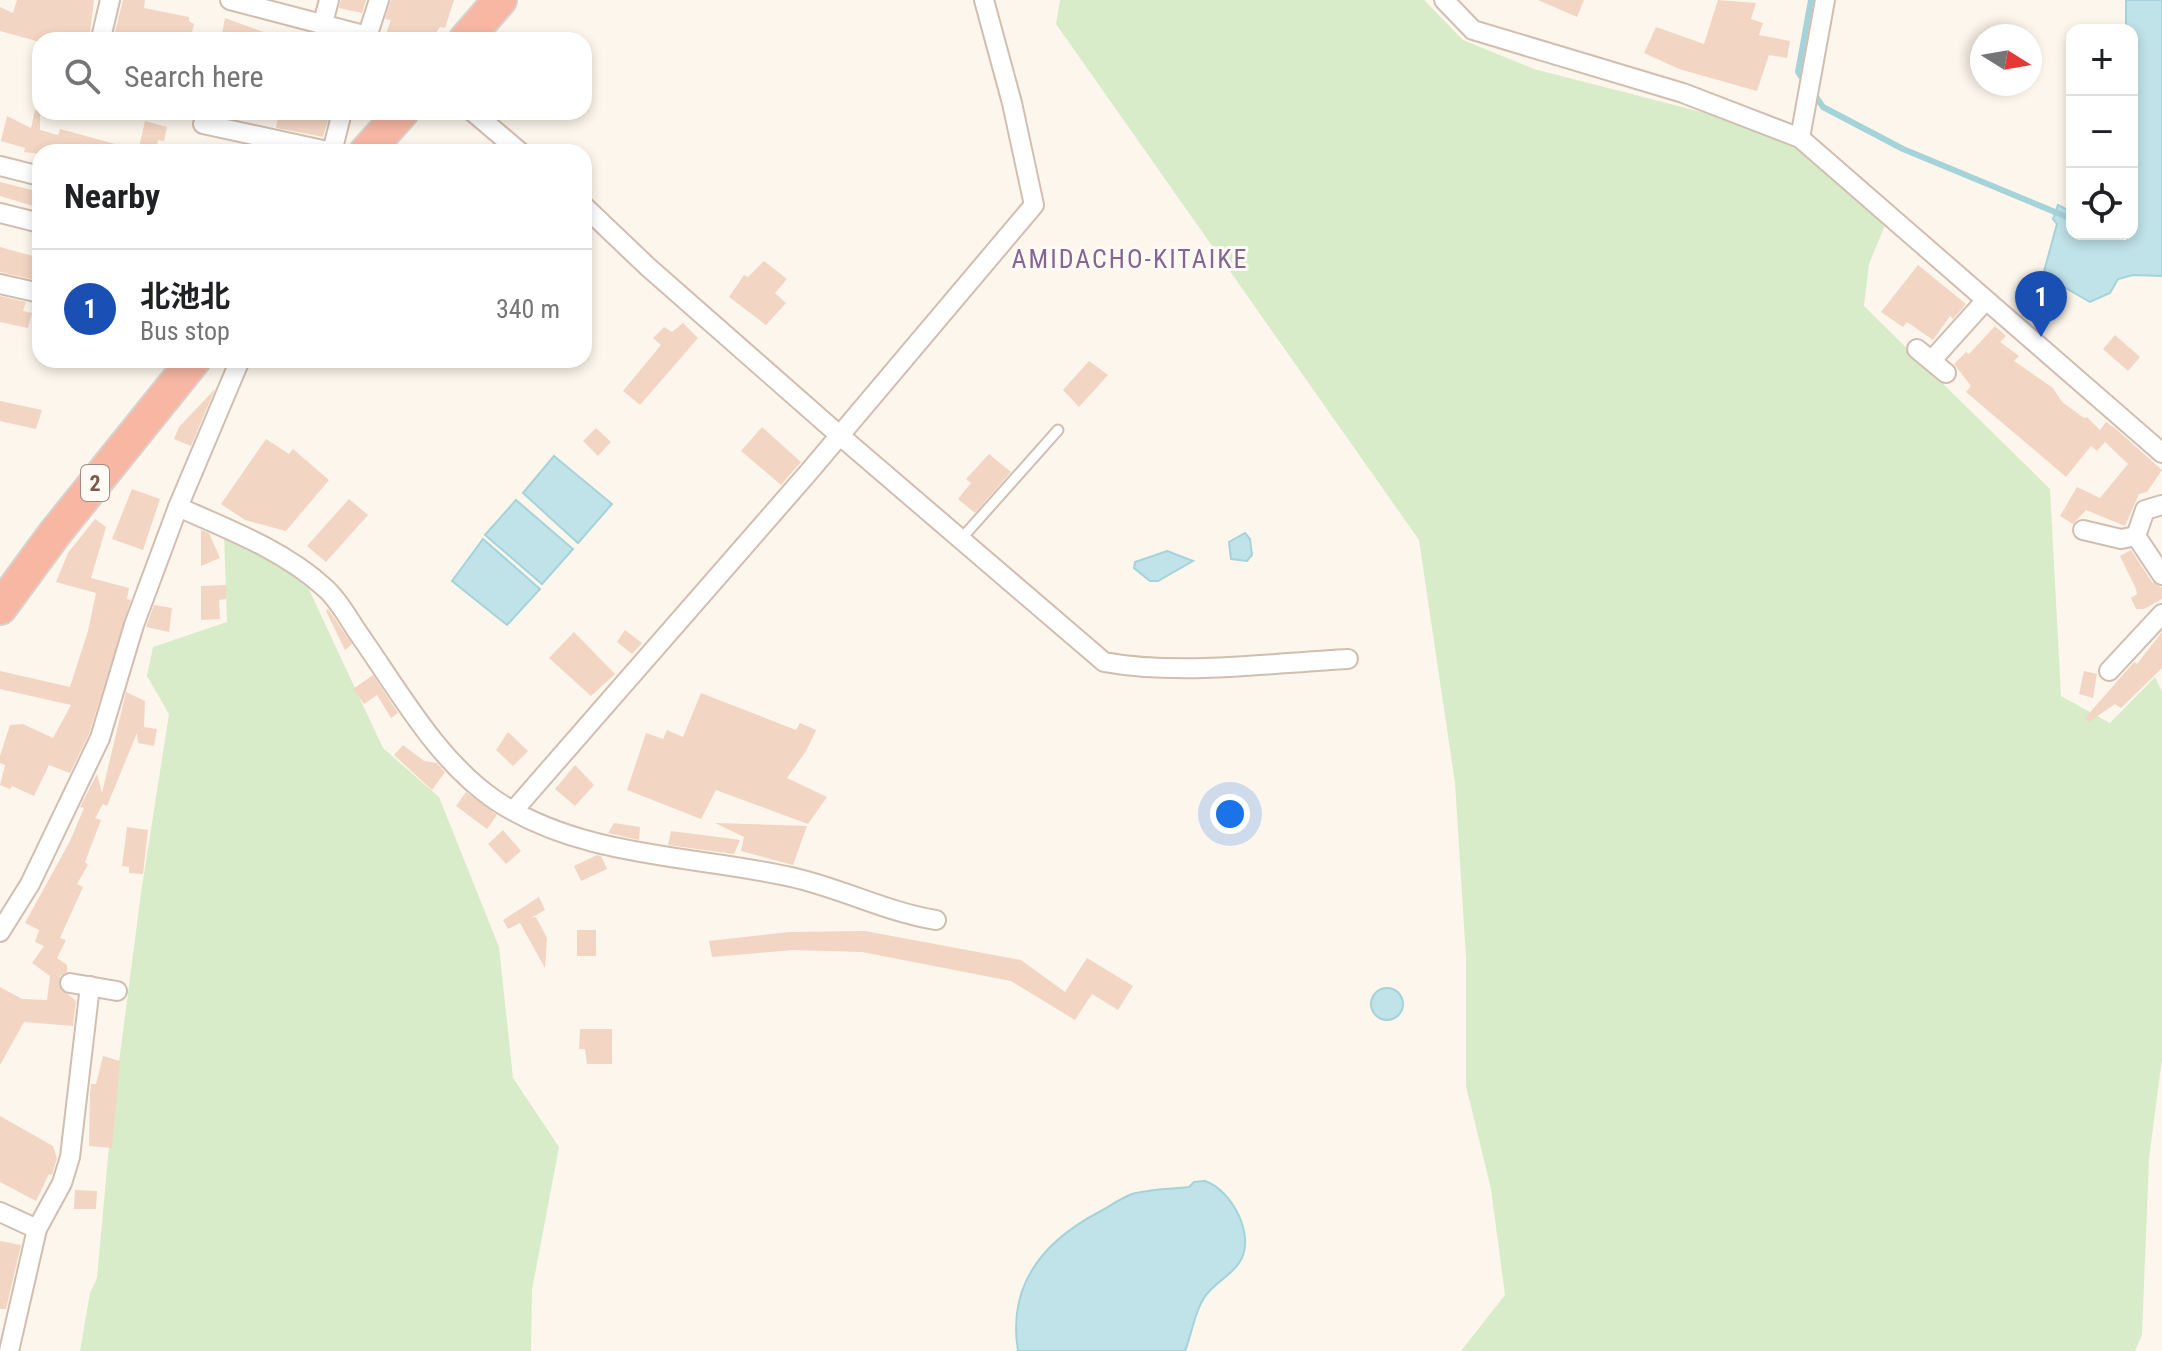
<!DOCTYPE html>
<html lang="en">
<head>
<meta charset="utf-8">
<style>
  :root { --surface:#fff; --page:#f2f2f2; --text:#202124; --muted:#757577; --line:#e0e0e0; --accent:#e76f51 }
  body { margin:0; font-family:"Roboto Condensed","Noto Sans JP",sans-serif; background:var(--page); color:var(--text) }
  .controls { position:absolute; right:24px; top:24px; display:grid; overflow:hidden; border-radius:16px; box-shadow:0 4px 12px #0003 }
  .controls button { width:72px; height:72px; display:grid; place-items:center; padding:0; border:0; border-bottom:2px solid var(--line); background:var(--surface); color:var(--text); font:40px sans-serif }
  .compass { position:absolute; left:1970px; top:24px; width:72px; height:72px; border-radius:50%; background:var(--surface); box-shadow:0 4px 12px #0003; rotate:101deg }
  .you { position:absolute; left:1230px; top:814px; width:28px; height:28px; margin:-20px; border:6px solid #fff; border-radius:50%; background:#1a73e8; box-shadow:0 0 0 12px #1a73e833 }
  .badge { display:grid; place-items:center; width:52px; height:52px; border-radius:50%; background:var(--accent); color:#fff; font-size:26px; font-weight:700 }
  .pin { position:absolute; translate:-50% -66px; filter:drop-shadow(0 2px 4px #0008) }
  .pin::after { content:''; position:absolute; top:42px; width:28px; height:24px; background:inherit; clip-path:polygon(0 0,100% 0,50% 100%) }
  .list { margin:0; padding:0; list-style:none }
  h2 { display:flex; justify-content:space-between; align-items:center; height:104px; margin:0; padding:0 32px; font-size:34px }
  h2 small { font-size:26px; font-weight:400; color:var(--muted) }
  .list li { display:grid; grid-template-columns:52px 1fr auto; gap:24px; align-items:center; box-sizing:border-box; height:120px; padding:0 32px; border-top:2px solid var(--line) }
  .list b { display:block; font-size:30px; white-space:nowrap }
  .list p { margin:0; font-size:26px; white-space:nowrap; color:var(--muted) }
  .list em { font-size:26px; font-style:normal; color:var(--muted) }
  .icon { flex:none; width:44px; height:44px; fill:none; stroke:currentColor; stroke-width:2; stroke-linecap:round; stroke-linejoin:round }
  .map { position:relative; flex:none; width:2162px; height:1351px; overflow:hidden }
  .search { position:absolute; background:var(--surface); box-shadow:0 4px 12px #0003; left:32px; top:32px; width:560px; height:88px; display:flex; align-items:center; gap:20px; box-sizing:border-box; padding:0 28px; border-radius:24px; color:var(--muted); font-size:30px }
  .panel { position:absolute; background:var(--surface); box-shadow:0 4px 12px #0003; left:32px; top:144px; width:560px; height:224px; border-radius:24px }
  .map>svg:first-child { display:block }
  .green { fill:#d8ecc9 }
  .water { fill:#bfe3e8; stroke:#a5d3da; stroke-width:2 }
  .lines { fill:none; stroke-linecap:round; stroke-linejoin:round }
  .stream { stroke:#a5d3da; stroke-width:6 }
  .building { fill:#f3d5c3 }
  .lane-casing { stroke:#d1beb0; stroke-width:13 }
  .street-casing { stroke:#d1beb0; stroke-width:22 }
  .highway-casing { stroke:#dad1cd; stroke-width:36 }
  .lane { stroke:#fff; stroke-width:9 }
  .street { stroke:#fff; stroke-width:18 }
  .highway { stroke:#f7b7a3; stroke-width:32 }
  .labels { text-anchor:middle; stroke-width:6; stroke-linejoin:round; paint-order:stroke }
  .shield { fill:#fffaf3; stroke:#a28b7f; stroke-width:2 }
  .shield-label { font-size:22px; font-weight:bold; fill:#7a5c4d }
  .neighbourhood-label { font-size:26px; letter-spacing:2px; fill:#846695; stroke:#fffaf3 }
</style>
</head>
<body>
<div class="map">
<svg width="2162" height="1351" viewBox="0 0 2162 1351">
  <rect width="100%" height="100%" fill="#fdf6ec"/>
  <g class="green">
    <path d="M 1060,0 L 1424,0 L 1463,40 L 1534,69 L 1729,119 L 1800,149 L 1885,225 L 1869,264 L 1864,306 L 2050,489 L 2061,696 L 2110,723 L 2155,677 L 2162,692 L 2162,1059 L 2149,1158 L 2142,1335 L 2135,1351 L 1461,1351 L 1505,1295 L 1491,1189 L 1466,1086 L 1466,958 L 1455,783 L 1419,540 L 1056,24 Z"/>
    <path d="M 224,535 L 306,583 L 383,748 L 439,797 L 499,947 L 513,1078 L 559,1147 L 532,1290 L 531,1351 L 80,1351 L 90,1293 L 97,1278 L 111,1124 L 141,893 L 169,714 L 147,676 L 153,647 L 227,622 Z"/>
  </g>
  <g class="water">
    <path d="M 2126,0 L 2162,0 L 2162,276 L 2133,275 L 2118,279 L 2110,293 L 2090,302 L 2043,275 L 2057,224 L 2053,219 L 2058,205 L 2072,212 L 2072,234 L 2132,234 L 2132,30 L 2126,30 Z"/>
    <path d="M 554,456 L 612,504 L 578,543 L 523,493 Z"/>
    <path d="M 516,500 L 573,549 L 542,584 L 485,535 Z"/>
    <path d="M 1245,533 L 1250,539 L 1252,555 L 1247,561 L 1231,559 L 1229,542 Z"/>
    <path d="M 483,539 L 540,589 L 507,625 L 452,581 Z"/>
    <path d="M 1167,551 L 1193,561 L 1158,581 L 1150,581 L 1134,568 L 1135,562 Z"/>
    <circle cx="1387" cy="1004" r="16"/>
    <path d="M 1205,1181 C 1232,1190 1257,1237 1239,1263 C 1230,1277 1213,1283 1204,1298 C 1194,1313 1192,1334 1185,1351 L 1018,1351 C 1007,1285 1044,1241 1099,1212 C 1110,1206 1121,1198 1132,1194 C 1149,1189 1171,1189 1189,1187 L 1194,1182 Z"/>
  </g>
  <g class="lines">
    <g class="stream">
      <path d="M 1805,82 L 1798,72 L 1811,0"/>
      <path d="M 1812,91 L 1823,107 L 1903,149 L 2072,219"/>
    </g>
  </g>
  <g class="building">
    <path d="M 17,0 L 94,0 L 89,40 L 40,42 L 0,31 L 0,7 L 13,13 Z"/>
    <path d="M 123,0 L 145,0 L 144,8 L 189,17 L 189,21 L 194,24 L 190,40 L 113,40 Z"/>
    <path d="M 341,0 L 366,0 L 362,13 L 339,8 Z"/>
    <path d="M 391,0 L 454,0 L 445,28 L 440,27 L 431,40 L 384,40 L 391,20 L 385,19 Z"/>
    <path d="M 1538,0 L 1584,0 L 1577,17 Z"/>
    <path d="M 1718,0 L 1756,3 L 1751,19 L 1763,23 L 1759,35 L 1790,41 L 1787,58 L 1769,55 L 1757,91 L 1679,69 L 1644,53 L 1656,27 L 1704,44 Z"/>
    <path d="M 225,18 L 272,35 L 272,40 L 221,40 Z"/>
    <path d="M 35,110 L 40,111 L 40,130 L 58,135 L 60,129 L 126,147 L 126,152 L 40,154 L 24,152 L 25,148 L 1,141 L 7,116 L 31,128 Z"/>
    <path d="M 279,112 L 311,112 L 309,116 L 328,120 L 323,137 L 276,128 Z"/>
    <path d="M 145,121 L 167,127 L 164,141 L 158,140 L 156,152 L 138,152 Z"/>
    <path d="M 0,182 L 36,191 L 33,206 L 0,196 Z"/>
    <path d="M 0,247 L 40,258 L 40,281 L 0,272 Z"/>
    <path d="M 764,261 L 787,279 L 775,293 L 786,303 L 766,325 L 729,297 L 744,275 L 748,277 Z"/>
    <path d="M 1918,265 L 1966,304 L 1953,319 L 1950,316 L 1933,340 L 1907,322 L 1903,327 L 1881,312 Z"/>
    <path d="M 0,296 L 26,302 L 23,311 L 32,313 L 28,328 L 0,322 Z"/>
    <path d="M 683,323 L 698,338 L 640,405 L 623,391 L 661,345 L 653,338 L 664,327 L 672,332 Z"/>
    <path d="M 1995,326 L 2006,336 L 2000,342 L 2019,356 L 2014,361 L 2053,388 L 2062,402 L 2084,418 L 2087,417 L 2100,430 L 2106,422 L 2116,429 L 2162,470 L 2147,492 L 2139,494 L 2125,526 L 2086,510 L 2073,524 L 2060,516 L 2077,487 L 2100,498 L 2128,464 L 2105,442 L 2097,451 L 2091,446 L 2066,477 L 1966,392 L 1971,386 L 1954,364 L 1966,352 L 1969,354 Z"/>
    <path d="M 2115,335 L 2140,357 L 2128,371 L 2103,349 Z"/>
    <path d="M 1089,361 L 1108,375 L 1079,407 L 1063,390 Z"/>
    <path d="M 215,389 L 191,446 L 174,439 L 179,427 Z"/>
    <path d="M 0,401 L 42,410 L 36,429 L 0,421 Z"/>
    <path d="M 762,427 L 801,462 L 781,485 L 741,451 Z"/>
    <path d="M 596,428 L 611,442 L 598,456 L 583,441 Z"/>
    <path d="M 266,439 L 289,454 L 293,449 L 329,480 L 286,531 L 245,520 L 221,504 Z"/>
    <path d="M 989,454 L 1011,472 L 975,513 L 958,499 L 971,483 L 966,479 Z"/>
    <path d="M 132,489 L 160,499 L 143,550 L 112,539 Z"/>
    <path d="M 349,499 L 368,515 L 326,562 L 307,546 Z"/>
    <path d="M 95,519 L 106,527 L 91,578 L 129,588 L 127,599 L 131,600 L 89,734 L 70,773 L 49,765 L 34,796 L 12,786 L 10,789 L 0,785 L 5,765 L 0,763 L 0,756 L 10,725 L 23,724 L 53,738 L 71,705 L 0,689 L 0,671 L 70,687 L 88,631 L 96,593 L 56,582 L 68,553 Z"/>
    <path d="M 201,530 L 209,533 L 220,558 L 201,566 Z"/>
    <path d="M 2131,550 L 2152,582 L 2162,587 L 2162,599 L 2144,609 L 2136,609 L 2131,598 L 2137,594 L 2136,589 L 2120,556 Z"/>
    <path d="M 226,585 L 226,599 L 219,600 L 220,619 L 201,620 L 201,586 Z"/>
    <path d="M 154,605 L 172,608 L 169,632 L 146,627 Z"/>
    <path d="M 328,609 L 352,644 L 345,650 L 326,611 Z"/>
    <path d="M 625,630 L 642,643 L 632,654 L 617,642 Z"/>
    <path d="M 574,632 L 615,674 L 591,696 L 549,658 Z"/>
    <path d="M 2162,632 L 2162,668 L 2121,708 L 2115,704 L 2089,722 L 2085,718 L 2134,662 L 2137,664 Z"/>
    <path d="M 2084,671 L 2097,674 L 2093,698 L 2079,694 Z"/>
    <path d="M 373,675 L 398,713 L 391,718 L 377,695 L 364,704 L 353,689 Z"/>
    <path d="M 126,692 L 145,701 L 144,727 L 157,729 L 154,746 L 138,743 L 137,733 L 107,806 L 103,804 L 95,818 L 101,820 L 85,862 L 88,865 L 77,884 L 83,887 L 60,938 L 66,940 L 57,958 L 67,965 L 67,972 L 60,976 L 59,986 L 76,1001 L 73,1026 L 24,1022 L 0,1065 L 0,987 L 22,999 L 47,1000 L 50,976 L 32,963 L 44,946 L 35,942 L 39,930 L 25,923 L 70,841 L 84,808 L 80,807 L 97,774 L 102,793 Z"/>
    <path d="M 701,693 L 796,730 L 800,723 L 816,730 L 806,751 L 787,778 L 827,797 L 808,824 L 716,790 L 701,819 L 627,790 L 646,733 L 663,739 L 667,730 L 683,737 Z"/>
    <path d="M 508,732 L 528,751 L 513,766 L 496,750 Z"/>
    <path d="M 403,745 L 424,761 L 437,763 L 445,772 L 432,790 L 394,755 Z"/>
    <path d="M 575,765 L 594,785 L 575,806 L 555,789 Z"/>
    <path d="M 466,792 L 497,815 L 487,829 L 456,806 Z"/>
    <path d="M 614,823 L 640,827 L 639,840 L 608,833 Z"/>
    <path d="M 715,823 L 807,826 L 793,865 L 741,851 L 744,837 Z"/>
    <path d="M 127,827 L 148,830 L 143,874 L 129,873 L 129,867 L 122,866 Z"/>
    <path d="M 503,830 L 521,851 L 506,864 L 488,844 Z"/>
    <path d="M 671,831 L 726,838 L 740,840 L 734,854 L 719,852 L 668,845 Z"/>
    <path d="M 597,855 L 601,856 L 607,869 L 581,881 L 574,866 Z"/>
    <path d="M 539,897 L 545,910 L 531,918 L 536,917 L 547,938 L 545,968 L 520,923 L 508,929 L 503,920 Z"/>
    <rect x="577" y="930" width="19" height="26"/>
    <path d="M 865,931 L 1021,960 L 1065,992 L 1087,958 L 1133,986 L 1118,1010 L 1092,994 L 1075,1020 L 1011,981 L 862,952 L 792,950 L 712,957 L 709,941 L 789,932 Z"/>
    <path d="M 580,1029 L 612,1029 L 612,1064 L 587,1064 L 585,1049 L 579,1049 Z"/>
    <path d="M 103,1056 L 120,1061 L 112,1148 L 89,1146 L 90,1092 L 91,1084 L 96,1084 Z"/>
    <path d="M 0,1116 L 53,1146 L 57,1158 L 52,1175 L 49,1174 L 36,1201 L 0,1182 Z"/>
    <path d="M 75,1190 L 97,1191 L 96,1209 L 74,1209 Z"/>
    <path d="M 0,1241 L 21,1245 L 6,1309 L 0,1309 Z"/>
  </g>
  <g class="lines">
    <defs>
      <path id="lane" d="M 961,539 L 1058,430"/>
      <g id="street">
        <path d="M 230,0 L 367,36"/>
        <path d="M 1444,0 L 1473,30 L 1683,93 L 1800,138 L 2162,453"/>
        <path d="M 323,23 L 329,0"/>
        <path d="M 101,38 L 110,0"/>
        <path d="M 366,40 L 379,0"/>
        <path d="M 473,112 L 520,152"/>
        <path d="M 203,124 L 332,152"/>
        <path d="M 1800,138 L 1825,0"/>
        <path d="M 332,152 L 342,112"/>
        <path d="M 0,166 L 40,176"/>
        <path d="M 584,206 L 648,267 L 838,434 L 1104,662 C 1180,676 1271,663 1348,659"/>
        <path d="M 0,213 L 40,223"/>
        <path d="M 0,284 L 40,293"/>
        <path d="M 1917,349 L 1946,373"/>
        <path d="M 1932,360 L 1985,301"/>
        <path d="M 2162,505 L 2145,510 L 2136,536 L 2162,575"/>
        <path d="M 178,507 C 228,529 285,551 325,588 C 340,601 350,622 361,637 C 400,693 438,761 495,800 C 582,858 693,855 791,877 C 841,888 886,912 936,920"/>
        <path d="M 2083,530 L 2121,539 L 2136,536"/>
        <path d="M 2109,671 L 2162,614"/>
        <path d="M 514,810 L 808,473 L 1034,205 L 1012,103 L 984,0"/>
        <path d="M 0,932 L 30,884 L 100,738 L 134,625 L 178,507 L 240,360"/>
        <path d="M 70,983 L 117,991"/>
        <path d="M 0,1212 L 37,1229 L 9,1351"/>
        <path d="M 37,1229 L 62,1183 L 70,1157 L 90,986"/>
      </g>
      <g id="highway">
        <path d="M 465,40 L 500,0"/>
        <path d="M 366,152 L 402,112"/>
        <path d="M 0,608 L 55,533 L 194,360"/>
      </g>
    </defs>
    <use href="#lane" class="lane-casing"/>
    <use href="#street" class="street-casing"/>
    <use href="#highway" class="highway-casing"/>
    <use href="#lane" class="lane"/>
    <use href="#street" class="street"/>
    <use href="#highway" class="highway"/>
  </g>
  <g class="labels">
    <rect class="shield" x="81" y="465" width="28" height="36" rx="6"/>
    <g class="shield-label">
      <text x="95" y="491">2</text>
    </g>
    <g class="neighbourhood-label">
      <text x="1130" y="268">AMIDACHO-KITAIKE</text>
    </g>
  </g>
</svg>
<div class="controls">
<button>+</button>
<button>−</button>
<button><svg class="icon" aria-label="locate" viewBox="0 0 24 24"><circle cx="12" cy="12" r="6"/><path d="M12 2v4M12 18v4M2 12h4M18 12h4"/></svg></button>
</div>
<svg class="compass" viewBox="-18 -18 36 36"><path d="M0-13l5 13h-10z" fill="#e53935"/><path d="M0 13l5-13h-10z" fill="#757577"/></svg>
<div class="you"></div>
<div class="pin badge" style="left:2041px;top:337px;background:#1a4fb4">1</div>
<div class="search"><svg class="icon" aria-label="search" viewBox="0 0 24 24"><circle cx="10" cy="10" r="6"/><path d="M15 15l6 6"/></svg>Search here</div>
<section class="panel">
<h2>Nearby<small></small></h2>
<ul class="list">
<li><span class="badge" style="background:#1a4fb4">1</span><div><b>北池北</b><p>Bus stop</p></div><em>340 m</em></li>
</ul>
</section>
</div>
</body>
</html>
